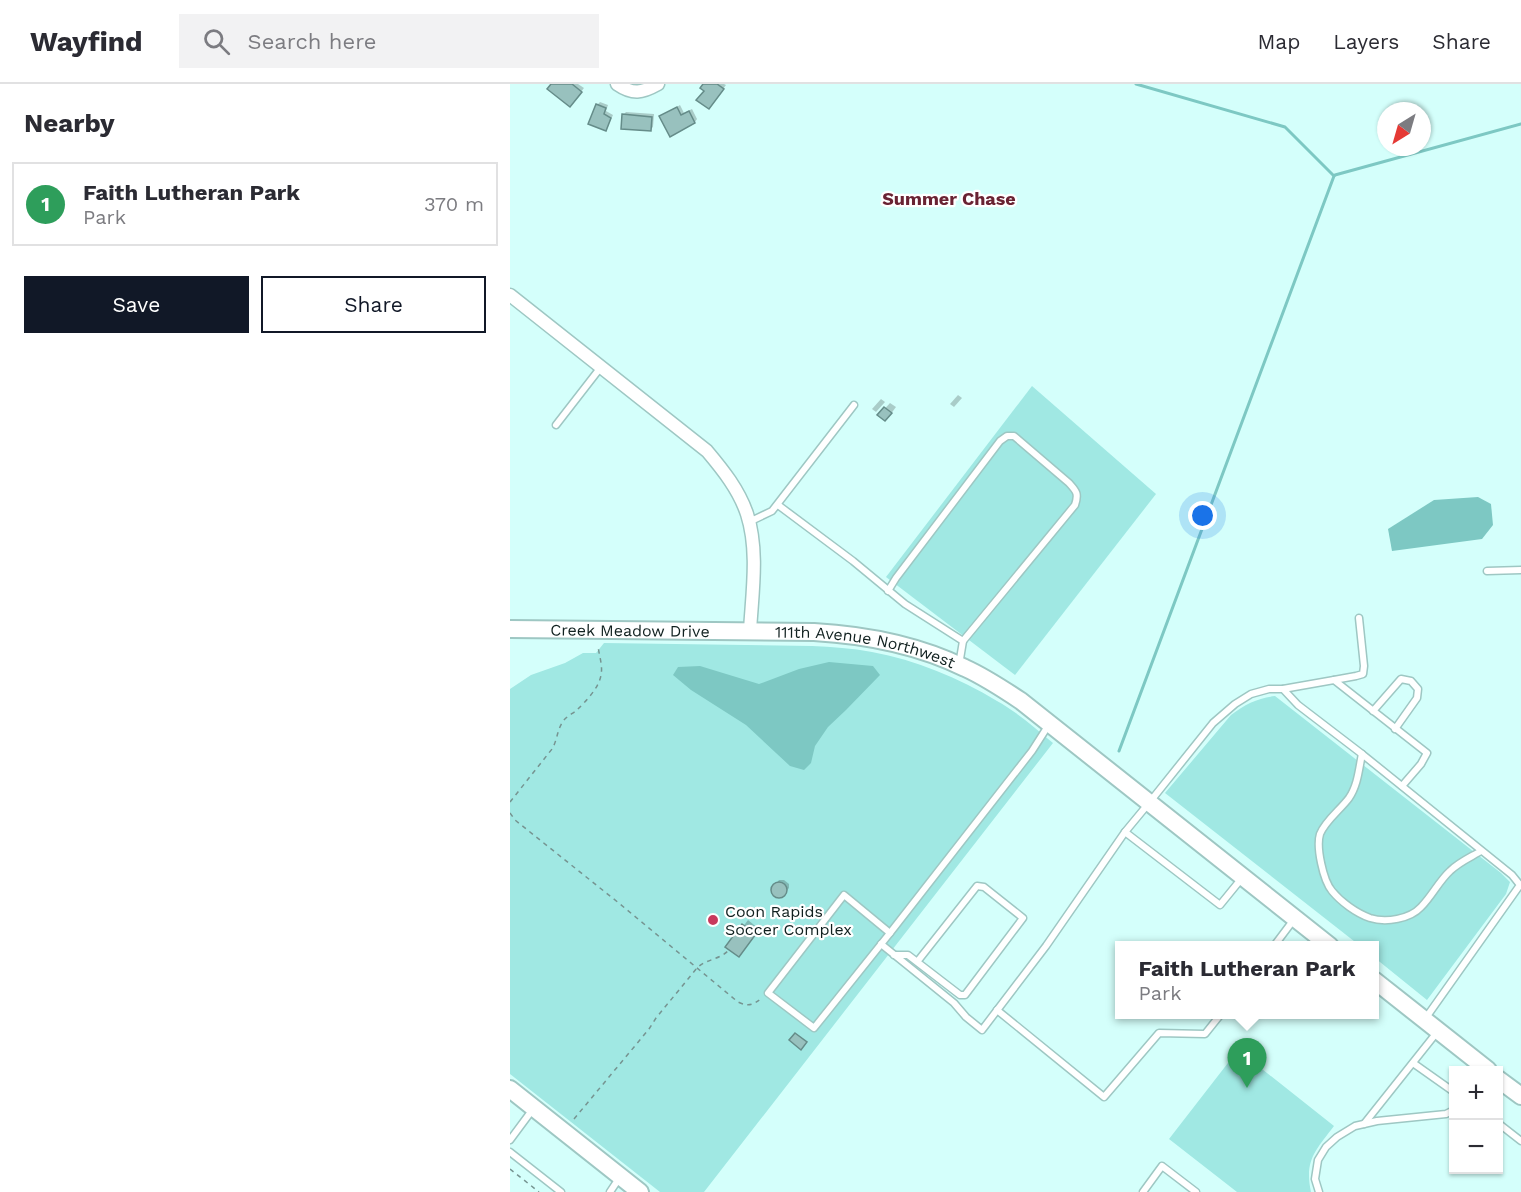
<!DOCTYPE html>
<html lang="en">
<head>
<meta charset="utf-8">
<style>
  :root { --surface:#fff; --page:#f2f2f3; --text:#2b2b33; --muted:#7c7c81; --line:#e1e1e2; --accent:#111827 }
  body { margin:0; font-family:"Work Sans",sans-serif; background:var(--page); color:var(--text) }
  .controls { position:absolute; right:18px; bottom:18px; display:grid; overflow:hidden; border-radius:0px; box-shadow:0 2px 4px #0004 }
  .controls button { width:54px; height:54px; display:grid; place-items:center; padding:0; border:0; border-bottom:2px solid var(--line); background:var(--surface); color:var(--text); font:30px sans-serif }
  .compass { position:absolute; left:867px; top:18px; width:54px; height:54px; border-radius:50%; background:var(--surface); box-shadow:0 2px 4px #0004; rotate:217deg }
  .you { position:absolute; left:693px; top:432px; width:21px; height:21px; margin:-15px; border:4px solid #fff; border-radius:50%; background:#1a73e8; box-shadow:0 0 0 9px #1a73e833 }
  .badge { display:grid; place-items:center; width:39px; height:39px; border-radius:50%; background:var(--accent); color:#fff; font-size:20px; font-weight:700 }
  .pin { position:absolute; translate:-50% -50px; filter:drop-shadow(0 2px 3px #0008) }
  .pin::after { content:''; position:absolute; top:32px; width:21px; height:18px; background:inherit; clip-path:polygon(0 0,100% 0,50% 100%) }
  .popup { position:absolute; left:605px; top:857px; width:264px; height:78px; box-sizing:border-box; display:grid; place-content:center; border-radius:0px; background:var(--surface); filter:drop-shadow(0 2px 4px #0005); font-size:20px; white-space:nowrap; color:var(--muted) }
  .popup b { font-size:22px; color:var(--text) }
  .popup::after { content:''; position:absolute; left:50%; top:100%; margin-left:-12px; border:12px solid transparent; border-top-color:var(--surface) }
  .list { margin:0; padding:0; list-style:none }
  h2 { display:flex; justify-content:space-between; align-items:center; height:78px; margin:0; padding:0 24px; font-size:26px }
  h2 small { font-size:20px; font-weight:400; color:var(--muted) }
  .list li { display:grid; grid-template-columns:39px 1fr auto; gap:18px; align-items:center; box-sizing:border-box; height:84px; margin:0 12px 12px; padding:0 12px; border:2px solid var(--line); border-radius:0px }
  .list b { display:block; font-size:22px; white-space:nowrap }
  .list p { margin:0; font-size:20px; white-space:nowrap; color:var(--muted) }
  .list em { font-size:20px; font-style:normal; color:var(--muted) }
  .actions { display:flex; gap:12px; padding:18px 24px }
  .actions a { flex:1; padding:14px 0; border:2px solid var(--accent); border-radius:0px; text-align:center; font-size:21px; color:var(--accent) }
  .actions .main { background:var(--accent); color:#fff }
  .icon { flex:none; width:33px; height:33px; fill:none; stroke:currentColor; stroke-width:2; stroke-linecap:round; stroke-linejoin:round }
  .map { position:relative; flex:none; width:1011px; height:1108px; overflow:hidden }
  header { display:flex; align-items:center; gap:36px; box-sizing:border-box; height:84px; padding:0 30px; background:var(--surface); border-bottom:2px solid var(--line) }
  header strong { font-size:28px }
  nav { display:flex; gap:33px; margin-inline-start:auto; font-size:21px }
  .search { width:420px; height:54px; background:var(--page); display:flex; align-items:center; gap:15px; box-sizing:border-box; padding:0 21px; border-radius:0px; color:var(--muted); font-size:22px }
  main { display:flex }
  aside { flex:1; background:var(--surface) }
  .map>svg:first-child { display:block }
  .green { fill:#a0e8e3 }
  .water { fill:#7dc8c3 }
  .shadow { fill:#0003 }
  .lines { fill:none; stroke-linecap:round; stroke-linejoin:round }
  .stream { stroke:#7dc8c3; stroke-width:3 }
  .building { fill:#98c1be; stroke:#658c89; stroke-width:1.5 }
  .lane-casing { stroke:#9ec7c3; stroke-width:9 }
  .street-casing { stroke:#9ec7c3; stroke-width:15 }
  .secondary-casing { stroke:#9ec7c3; stroke-width:20 }
  .path { stroke:#769491; stroke-width:1.5; stroke-dasharray:4.5 4.5; stroke-linecap:butt }
  .lane { stroke:#fff; stroke-width:6 }
  .street { stroke:#fff; stroke-width:12 }
  .secondary { stroke:#fff; stroke-width:16 }
  .poi-dot { fill:#c8395d; stroke:#fff; stroke-width:2 }
  .labels { text-anchor:middle; stroke-width:4.5; stroke-linejoin:round; paint-order:stroke }
  .street-label { font-size:16px; fill:#10201f; stroke:#fff }
  .poi-label { font-size:16px; fill:#10201f; stroke:#fff; text-anchor:start }
  .neighbourhood-label { font-size:18px; font-weight:bold; fill:#692333; stroke:#fff }
</style>
</head>
<body>
<header>
<strong>Wayfind</strong>
<div class="search"><svg class="icon" aria-label="search" viewBox="0 0 24 24"><circle cx="10" cy="10" r="6"/><path d="M15 15l6 6"/></svg>Search here</div>
<nav><a>Map</a><a>Layers</a><a>Share</a></nav>
</header>
<main>
<aside>
<h2>Nearby<small></small></h2>
<ul class="list">
<li><span class="badge" style="background:#2e9e5b">1</span><div><b>Faith Lutheran Park</b><p>Park</p></div><em>370 m</em></li>
</ul>
<div class="actions"><a class="main">Save</a><a>Share</a></div>
</aside>
<div class="map">
<svg width="1011" height="1108" viewBox="0 0 1011 1108">
  <rect width="100%" height="100%" fill="#d4fffb"/>
  <g class="green">
    <path d="M 522,302 L 646,410 L 505,591 L 376,493 Z"/>
    <path d="M 94,559 L 302,562 C 322,563 342,564 362,568 C 406,576 449,594 487,617 C 507,628 525,644 543,659 L 194,1108 L 150,1108 L 0,990 L 0,605 L 21,591 L 55,579 L 73,569 L 86,569 Z"/>
    <path d="M 765,612 L 991,789 L 1000,798 L 996,810 L 917,916 L 865,874 L 864,862 L 849,861 L 655,709 L 721,631 C 735,620 748,614 765,612 Z"/>
    <path d="M 728,966 L 824,1042 C 806,1066 794,1076 801,1108 L 727,1108 L 659,1055 Z"/>
  </g>
  <g class="water">
    <path d="M 968,413 L 981,420 L 983,441 L 972,455 L 882,467 L 878,445 L 924,416 Z"/>
    <path d="M 319,578 L 363,582 L 370,591 L 336,626 L 318,643 L 305,662 L 301,679 L 294,686 L 280,682 L 236,641 L 181,606 L 163,591 L 168,583 L 190,582 L 249,600 L 289,585 Z"/>
  </g>
  <g class="shadow">
    <path d="M 43,0 L 68,0 L 74,4 L 63,18 Z"/>
    <path d="M 195,0 L 214,0 L 216,1 L 201,21 L 196,6 Z"/>
    <path d="M 90,18 L 98,21 L 96,27 L 103,31 L 98,42 L 96,45 L 87,21 Z"/>
    <path d="M 170,21 L 174,29 L 182,25 L 187,35 L 185,38 L 151,33 Z"/>
    <path d="M 116,28 L 144,30 L 143,43 L 140,46 L 113,31 Z"/>
    <path d="M 448,311 L 452,314 L 444,323 L 440,320 Z"/>
    <path d="M 371,315 L 375,318 L 366,328 L 362,325 Z"/>
    <path d="M 380,319 L 386,323 L 380,331 L 369,331 Z"/>
    <path d="M 269,796 L 274,796 L 279,800 L 279,804 L 272,812 L 268,812 L 263,809 L 263,804 Z"/>
    <path d="M 238,836 L 249,845 L 234,866 L 218,863 Z"/>
    <path d="M 740,961 L 753,971 L 738,990 L 725,980 Z"/>
  </g>
  <g class="lines">
    <g class="stream">
      <path d="M 626,0 L 775,43 L 824,92"/>
      <path d="M 825,91 L 1011,40"/>
      <path d="M 609,667 L 824,92"/>
    </g>
  </g>
  <g class="building">
    <path d="M 41,0 L 62,0 L 72,8 L 60,23 L 37,5 Z"/>
    <path d="M 193,0 L 207,0 L 214,5 L 199,25 L 186,16 L 194,7 L 190,4 Z"/>
    <path d="M 86,20 L 96,24 L 94,30 L 101,34 L 96,47 L 78,40 Z"/>
    <path d="M 167,23 L 171,31 L 179,27 L 185,39 L 160,53 L 149,32 Z"/>
    <path d="M 112,30 L 142,33 L 141,47 L 111,45 Z"/>
    <path d="M 374,323 L 382,329 L 375,337 L 367,331 Z"/>
    <circle cx="269" cy="806" r="8"/>
    <path d="M 232,840 L 246,850 L 229,873 L 215,863 Z"/>
    <path d="M 285,949 L 297,958 L 291,966 L 279,956 Z"/>
    <path d="M 738,961 L 753,973 L 738,992 L 723,980 Z"/>
  </g>
  <g class="lines">
    <defs>
      <g id="lane">
        <path d="M 46,341 L 91,283"/>
        <path d="M 268,421 L 343,477 L 395,520 L 453,557 L 449,581"/>
        <path d="M 239,438 L 262,427 L 344,321"/>
        <path d="M 977,487 L 1011,486"/>
        <path d="M 378,507 L 386,494 L 490,357 L 497,352 L 504,352 L 559,399 C 566,407 569,409 565,421 L 453,557"/>
        <path d="M 824,596 L 846,592 L 853,590 L 854,582 L 849,534"/>
        <path d="M 773,605 L 824,596 L 917,669 L 911,680 L 892,702"/>
        <path d="M 863,627 L 891,595 L 901,597 L 908,605 L 907,614 L 885,645"/>
        <path d="M 852,670 C 849,684 848,701 839,714 C 831,725 815,737 810,750 C 806,763 813,796 822,807 C 831,818 846,829 860,834 C 876,839 900,835 911,823 C 922,812 929,797 940,787 C 949,778 961,773 971,767"/>
        <path d="M 615,748 L 710,821 L 732,794"/>
        <path d="M 334,811 L 380,849 L 304,944 L 258,909 Z"/>
        <path d="M 380,849 L 522,667 L 538,642"/>
        <path d="M 371,860 L 444,919 L 456,933 L 472,946 L 536,862 L 615,748 L 639,719 L 703,639 L 725,620 L 741,610 L 759,605 L 773,605 L 788,621 L 852,670 L 1002,791 L 1010,801 L 915,935"/>
        <path d="M 764,862 L 785,834"/>
        <path d="M 384,871 L 398,871 L 450,911 L 455,911 L 513,834 L 474,803 L 467,802 L 407,878"/>
        <path d="M 487,926 L 594,1013 L 649,949 L 695,950 L 711,930"/>
        <path d="M 903,979 L 944,1008"/>
        <path d="M 988,1039 L 1011,1057"/>
        <path d="M 854,1040 L 928,947"/>
        <path d="M 0,1056 L 23,1025"/>
        <path d="M 0,1068 L 51,1108"/>
        <path d="M 100,1108 L 110,1093"/>
        <path d="M 633,1108 L 652,1082 L 686,1108"/>
        <path d="M 809,1108 L 805,1095 L 808,1076 L 816,1063 L 827,1053 L 845,1042 L 867,1037 L 936,1030 L 944,1026"/>
      </g>
      <g id="street">
        <path d="M 107,0 C 123,11 132,9 148,0"/>
        <path d="M 0,211 L 197,367 C 213,386 229,406 237,430 C 249,467 242,510 240,547"/>
      </g>
      <g id="secondary">
        <path id="s1" d="M 0,545 L 304,548 C 356,551 408,561 455,584 C 475,593 493,605 511,617 L 820,862"/>
        <path d="M 864,896 L 978,986"/>
        <path d="M 988,995 L 1011,1012"/>
        <path d="M 0,1005 L 130,1108"/>
      </g>
    </defs>
    <use href="#lane" class="lane-casing"/>
    <use href="#street" class="street-casing"/>
    <use href="#secondary" class="secondary-casing"/>
    <g class="path">
      <path d="M 0,718 L 42,665 C 47,657 47,647 52,639 C 55,633 62,630 67,626 C 76,617 89,604 91,591 C 93,582 89,571 88,562"/>
      <path d="M 0,729 L 5,736 L 110,820 L 228,918 C 239,923 243,921 252,914"/>
      <path d="M 64,1035 L 139,945 L 146,934 L 187,884 C 196,875 209,876 219,866"/>
      <path d="M 0,1085 L 29,1108"/>
    </g>
    <use href="#lane" class="lane"/>
    <use href="#street" class="street"/>
    <use href="#secondary" class="secondary"/>
  </g>
  <circle class="poi-dot" cx="203" cy="836" r="6"/>
  <g class="labels">
    <g class="street-label">
      <text dy="6" stroke="none"><textPath href="#s1" startOffset="120">Creek Meadow Drive</textPath></text>
      <text dy="6" stroke="none"><textPath href="#s1" startOffset="357">111th Avenue Northwest</textPath></text>
    </g>
    <g class="poi-label">
      <text x="215" y="833">Coon Rapids<tspan x="215" dy="18">Soccer Complex</tspan></text>
    </g>
    <g class="neighbourhood-label">
      <text x="439" y="121">Summer Chase</text>
    </g>
  </g>
</svg>
<div class="controls">
<button>+</button>
<button>−</button>
</div>
<svg class="compass" viewBox="-18 -18 36 36"><path d="M0-13l5 13h-10z" fill="#e53935"/><path d="M0 13l5-13h-10z" fill="#7c7c81"/></svg>
<div class="you"></div>
<div class="pin badge" style="left:737px;top:1004px;background:#2e9e5b">1</div>
<div class="popup"><b>Faith Lutheran Park</b>Park</div>
</div>
</main>
</body>
</html>
